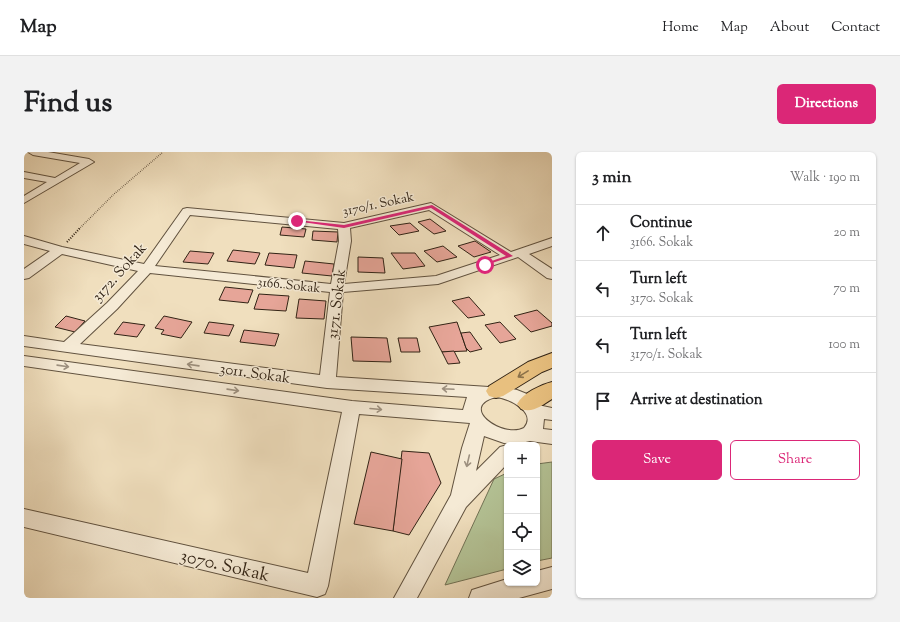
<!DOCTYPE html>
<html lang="en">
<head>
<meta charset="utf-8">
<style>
  :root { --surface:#fff; --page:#f2f2f2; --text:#202124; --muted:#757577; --line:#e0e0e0; --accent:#db2777 }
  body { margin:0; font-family:"Sorts Mill Goudy",serif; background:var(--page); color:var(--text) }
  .controls { position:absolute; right:12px; bottom:12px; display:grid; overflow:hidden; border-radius:6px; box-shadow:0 1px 3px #0004 }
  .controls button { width:36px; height:36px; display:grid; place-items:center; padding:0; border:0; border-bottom:1px solid var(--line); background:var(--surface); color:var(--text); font:20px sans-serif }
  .stop { position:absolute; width:12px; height:12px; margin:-9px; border:3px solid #db2777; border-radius:50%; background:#fff }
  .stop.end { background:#db2777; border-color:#fff; box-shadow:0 1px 4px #0008 }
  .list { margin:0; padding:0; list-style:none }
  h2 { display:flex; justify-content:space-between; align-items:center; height:52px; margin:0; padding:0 16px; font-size:17px }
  h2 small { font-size:13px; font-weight:400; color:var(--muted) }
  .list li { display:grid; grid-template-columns:26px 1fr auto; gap:12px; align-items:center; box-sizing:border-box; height:56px; padding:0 16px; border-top:1px solid var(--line) }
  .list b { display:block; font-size:15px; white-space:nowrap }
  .list p { margin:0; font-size:13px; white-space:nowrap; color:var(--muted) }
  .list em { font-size:13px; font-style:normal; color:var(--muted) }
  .actions { display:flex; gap:8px; padding:12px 16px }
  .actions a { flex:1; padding:9px 0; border:1px solid var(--accent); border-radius:6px; text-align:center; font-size:14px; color:var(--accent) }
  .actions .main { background:var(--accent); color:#fff }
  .icon { flex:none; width:22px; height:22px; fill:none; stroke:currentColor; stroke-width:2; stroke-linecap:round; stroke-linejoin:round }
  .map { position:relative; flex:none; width:528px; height:446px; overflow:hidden; border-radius:6px }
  header { display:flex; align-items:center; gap:24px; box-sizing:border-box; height:56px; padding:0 20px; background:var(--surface); border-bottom:1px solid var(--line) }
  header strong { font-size:19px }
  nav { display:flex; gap:22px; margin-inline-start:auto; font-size:14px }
  .intro { display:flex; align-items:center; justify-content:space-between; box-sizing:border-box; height:96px; padding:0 24px }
  h1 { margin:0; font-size:28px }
  .button { padding:10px 18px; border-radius:6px; background:var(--accent); color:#fff; font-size:14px; font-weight:700 }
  main { display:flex; gap:24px; padding:0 24px }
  aside { flex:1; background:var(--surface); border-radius:6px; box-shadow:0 1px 3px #0004 }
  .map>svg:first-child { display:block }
  .green { fill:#b4c396; stroke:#727356 }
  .building { fill:#e6a598; stroke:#312315 }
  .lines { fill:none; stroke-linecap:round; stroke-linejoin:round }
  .minor-casing { stroke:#61523f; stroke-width:2 }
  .major-casing { stroke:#312315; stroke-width:2 }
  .path-far1 { stroke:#312315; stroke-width:1.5; stroke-dasharray:0.5 1.5; stroke-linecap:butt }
  .path { stroke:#312315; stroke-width:2; stroke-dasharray:1 1.5; stroke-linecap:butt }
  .minor { fill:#f5ead5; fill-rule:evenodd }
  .major { fill:#e8c07f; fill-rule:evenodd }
  .oneway { stroke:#9d907f }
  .oneway2 { stroke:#8c724a }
  .route { fill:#db2777 }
  .labels { text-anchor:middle; stroke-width:3; stroke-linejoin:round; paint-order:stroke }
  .far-street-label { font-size:13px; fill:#312315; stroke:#f5ead5 }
  .street-label { font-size:15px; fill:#312315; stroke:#f5ead5 }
  .near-street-label { font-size:18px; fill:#312315; stroke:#f5ead5 }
</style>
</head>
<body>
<header>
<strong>Map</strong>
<nav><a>Home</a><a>Map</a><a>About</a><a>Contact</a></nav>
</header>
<div class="intro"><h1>Find us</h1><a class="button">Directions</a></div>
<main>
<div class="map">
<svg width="528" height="446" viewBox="0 0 528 446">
  <rect width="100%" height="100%" fill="#f0dfbe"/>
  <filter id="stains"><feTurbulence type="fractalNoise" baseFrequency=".005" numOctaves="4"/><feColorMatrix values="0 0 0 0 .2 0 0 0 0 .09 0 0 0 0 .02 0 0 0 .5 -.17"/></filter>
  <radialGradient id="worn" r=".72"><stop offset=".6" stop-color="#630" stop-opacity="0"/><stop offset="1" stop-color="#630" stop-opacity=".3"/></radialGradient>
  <g class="green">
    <path d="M 528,310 L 528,406 L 513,409 L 513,312 Z"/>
    <path d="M 483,321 L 483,417 L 421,433 L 470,327 Z"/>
  </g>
  <g class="building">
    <path d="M 406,67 L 422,79 L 410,82 L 394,70 Z"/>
    <path d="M 386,71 L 395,79 L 375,83 L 366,74 Z"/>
    <path d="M 258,75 L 282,77 L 280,85 L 256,83 Z"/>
    <path d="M 289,79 L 314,80 L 313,90 L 288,88 Z"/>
    <path d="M 451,89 L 467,100 L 450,105 L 434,94 Z"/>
    <path d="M 419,94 L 433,105 L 413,110 L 400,99 Z"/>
    <path d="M 209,98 L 236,101 L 231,112 L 203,109 Z"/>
    <path d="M 166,99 L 190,101 L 184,112 L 159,110 Z"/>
    <path d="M 245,101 L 273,103 L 270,116 L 241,113 Z"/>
    <path d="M 367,101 L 391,101 L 401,114 L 379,117 Z"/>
    <path d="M 334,105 L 359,106 L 361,121 L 334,120 Z"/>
    <path d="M 281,109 L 310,112 L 308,124 L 278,121 Z"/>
    <path d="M 201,135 L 229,138 L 224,151 L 195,148 Z"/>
    <path d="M 235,142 L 265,144 L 262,159 L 230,157 Z"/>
    <path d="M 445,145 L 461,163 L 444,166 L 428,149 Z"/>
    <path d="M 275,147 L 302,149 L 300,167 L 272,166 Z"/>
    <path d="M 513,158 L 528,171 L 528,174 L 507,180 L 490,164 Z"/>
    <path d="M 42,164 L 61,169 L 51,180 L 31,175 Z"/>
    <path d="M 140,164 L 168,170 L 157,186 L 137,182 L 140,178 L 131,176 Z"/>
    <path d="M 99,170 L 121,173 L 113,185 L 90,182 Z"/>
    <path d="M 185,170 L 210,173 L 205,184 L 180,181 Z"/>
    <path d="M 433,170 L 443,199 L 418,200 L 405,175 Z"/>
    <path d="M 476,170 L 492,187 L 476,191 L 461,173 Z"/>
    <path d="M 220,178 L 255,182 L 251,194 L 216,190 Z"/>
    <path d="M 446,180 L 458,197 L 446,200 L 442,196 L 437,181 Z"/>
    <path d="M 327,185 L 363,186 L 367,210 L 329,209 Z"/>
    <path d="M 374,186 L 393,186 L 396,200 L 377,200 Z"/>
    <path d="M 430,199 L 436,211 L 424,212 L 418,200 Z"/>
    <path d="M 378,299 L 405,301 L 417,331 L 385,383 L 369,379 Z"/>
    <path d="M 347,300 L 378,307 L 369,379 L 330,372 Z"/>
  </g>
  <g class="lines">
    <defs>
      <g id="minor">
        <path d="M 4,0 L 24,0 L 65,7 L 70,10 L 0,51 L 0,44 L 23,30 L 0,26 L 0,20 L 31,26 L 56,11 L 9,3 Z"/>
        <path d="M 407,51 L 487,100 L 528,86 L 528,94 L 505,102 L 528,117 L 528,127 L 523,126 L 494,105 L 414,132 L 319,140 L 312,225 L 465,235 L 472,233 L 493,238 L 503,242 L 514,253 L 528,256 L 528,268 L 520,267 L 519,277 L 528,278 L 528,292 L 506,289 L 493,292 L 480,291 L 460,284 L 452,319 L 476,295 L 483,293 L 483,312 L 442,355 L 393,446 L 370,446 L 427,343 L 438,296 L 446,271 L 335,262 L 304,434 L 301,442 L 293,445 L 0,375 L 0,357 L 284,421 L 318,260 L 0,214 L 0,204 L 328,249 L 439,258 L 443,245 L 303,236 L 0,194 L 0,184 L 40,190 L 83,151 L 114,119 L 38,102 L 5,126 L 0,127 L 0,117 L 26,99 L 0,92 L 0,84 L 38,95 L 120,112 L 159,57 L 163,56 L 320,71 ZM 405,58 L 476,103 L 412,124 L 320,132 L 327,89 L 326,76 ZM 166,63 L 314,77 L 315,89 L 307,132 L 131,114 ZM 126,121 L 306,140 L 296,223 L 56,192 L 93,157 ZM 472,245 C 484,246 514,260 500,276 C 479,287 433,255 472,245 Z"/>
        <path d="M 528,415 L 528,437 L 495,446 L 445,446 L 448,438 L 483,427 L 483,431 L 513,431 L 513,419 Z"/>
      </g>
      <g id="major">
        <path d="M 528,201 L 528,216 L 518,220 L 479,244 L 472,246 L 465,244 L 462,239 L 465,234 L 504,210 Z"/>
        <path d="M 528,230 L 528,247 C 517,254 509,261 497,257 L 493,252 C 499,241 516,233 528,230 Z"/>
      </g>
    </defs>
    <use href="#minor" class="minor-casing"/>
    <use href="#major" class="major-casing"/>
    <path class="path-far1" d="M 55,77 L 89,43 L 139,0"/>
    <path class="path" d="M 43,90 L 56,76"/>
    <use href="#minor" class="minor"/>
    <use href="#major" class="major"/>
  </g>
  <defs><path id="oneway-shaft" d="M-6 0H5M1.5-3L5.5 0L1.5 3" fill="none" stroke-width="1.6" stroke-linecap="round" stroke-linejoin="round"/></defs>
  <g class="oneway">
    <use href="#oneway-shaft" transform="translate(169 213) rotate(-172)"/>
    <use href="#oneway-shaft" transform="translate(39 214) rotate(8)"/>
    <use href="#oneway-shaft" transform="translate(424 237) rotate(-177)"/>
    <use href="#oneway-shaft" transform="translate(209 238) rotate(8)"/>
    <use href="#oneway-shaft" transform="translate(352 257) rotate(5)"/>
    <use href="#oneway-shaft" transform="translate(444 309) rotate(103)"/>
  </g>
  <use class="oneway2" href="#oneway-shaft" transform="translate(499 222) rotate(149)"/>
  <path class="route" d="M 408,53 L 489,104 L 459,114 L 459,112 L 482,104 L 407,56 L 320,76 L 271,69 L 273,68 L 320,73 Z"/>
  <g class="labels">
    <g class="far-street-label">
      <text transform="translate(354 51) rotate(-12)" y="5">3170/1. Sokak</text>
      <text transform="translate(265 132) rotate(6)" y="5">3166. Sokak</text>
    </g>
    <g class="street-label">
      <text transform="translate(95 120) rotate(-48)" y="5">3172. Sokak</text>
      <text transform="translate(312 152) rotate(-83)" y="5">3171. Sokak</text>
      <text transform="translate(231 221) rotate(8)" y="5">3011. Sokak</text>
    </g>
    <g class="near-street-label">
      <text transform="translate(201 413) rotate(13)" y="6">3070. Sokak</text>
    </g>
  </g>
  <rect width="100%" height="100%" filter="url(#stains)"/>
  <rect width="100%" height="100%" fill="url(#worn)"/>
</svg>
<div class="controls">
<button>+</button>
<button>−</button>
<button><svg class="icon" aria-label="locate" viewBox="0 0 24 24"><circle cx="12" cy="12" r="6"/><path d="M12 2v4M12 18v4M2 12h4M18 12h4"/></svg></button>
<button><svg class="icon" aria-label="layers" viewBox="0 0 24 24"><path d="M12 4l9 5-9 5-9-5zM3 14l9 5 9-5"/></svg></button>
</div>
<div class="stop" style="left:461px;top:113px"></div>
<div class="stop end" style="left:273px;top:69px"></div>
</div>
<aside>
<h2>3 min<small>Walk · 190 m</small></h2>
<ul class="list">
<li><svg class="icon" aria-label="ahead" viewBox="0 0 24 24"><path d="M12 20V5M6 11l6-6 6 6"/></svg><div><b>Continue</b><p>3166. Sokak</p></div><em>20 m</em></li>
<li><svg class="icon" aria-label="left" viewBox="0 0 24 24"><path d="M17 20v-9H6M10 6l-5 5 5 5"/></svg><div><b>Turn left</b><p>3170. Sokak</p></div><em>70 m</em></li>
<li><svg class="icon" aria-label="left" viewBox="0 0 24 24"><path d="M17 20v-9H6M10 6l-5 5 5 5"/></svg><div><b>Turn left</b><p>3170/1. Sokak</p></div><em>100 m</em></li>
<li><svg class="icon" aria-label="arrive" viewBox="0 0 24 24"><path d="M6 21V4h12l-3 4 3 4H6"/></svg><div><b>Arrive at destination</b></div></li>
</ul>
<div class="actions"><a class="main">Save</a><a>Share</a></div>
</aside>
</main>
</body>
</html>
